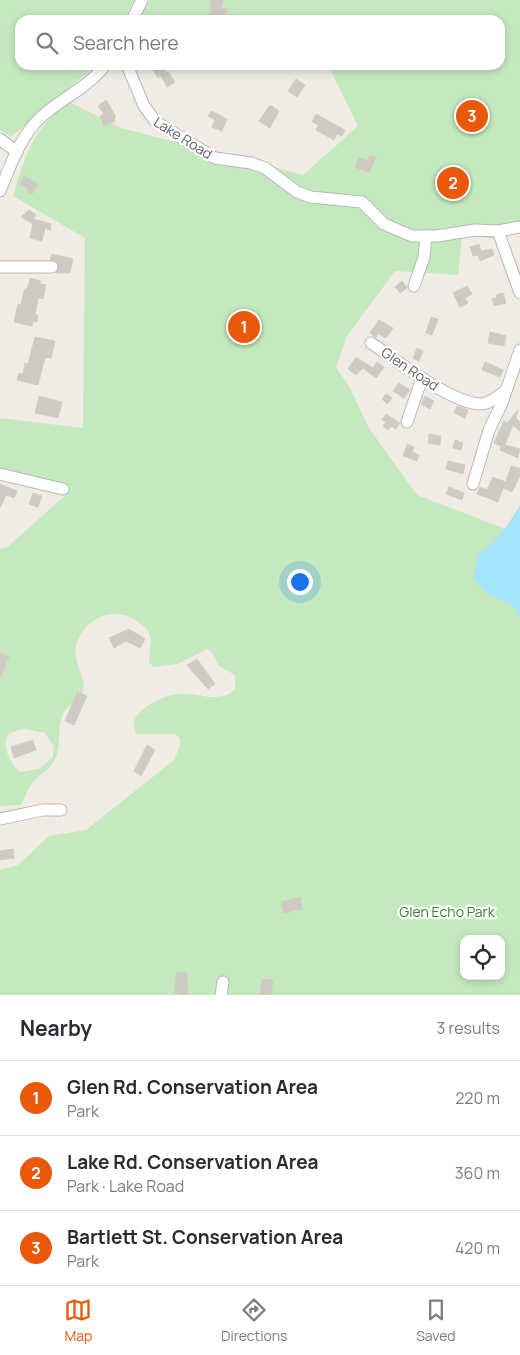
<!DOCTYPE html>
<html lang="en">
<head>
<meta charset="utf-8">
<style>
  :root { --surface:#fff; --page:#f2f2f3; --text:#2b2b33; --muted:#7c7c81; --line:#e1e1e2; --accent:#ea580c }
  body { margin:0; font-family:Manrope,sans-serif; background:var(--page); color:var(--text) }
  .controls { position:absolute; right:15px; bottom:15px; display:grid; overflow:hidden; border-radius:10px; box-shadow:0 2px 8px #0003 }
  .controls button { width:45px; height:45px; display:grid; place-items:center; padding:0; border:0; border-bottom:1px solid var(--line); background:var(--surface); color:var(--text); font:25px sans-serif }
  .you { position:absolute; left:299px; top:581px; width:18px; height:18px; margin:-12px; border:4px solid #fff; border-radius:50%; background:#1a73e8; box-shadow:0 0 0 8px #1a73e833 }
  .badge { display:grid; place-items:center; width:32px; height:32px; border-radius:50%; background:var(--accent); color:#fff; font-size:16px; font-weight:700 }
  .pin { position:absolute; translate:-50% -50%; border:2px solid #fff; box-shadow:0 1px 5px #0006 }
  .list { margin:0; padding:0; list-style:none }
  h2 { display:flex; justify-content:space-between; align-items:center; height:65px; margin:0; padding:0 20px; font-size:21px }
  h2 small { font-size:16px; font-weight:400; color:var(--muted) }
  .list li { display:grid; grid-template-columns:32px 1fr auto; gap:15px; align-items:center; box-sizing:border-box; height:75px; padding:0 20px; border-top:1px solid var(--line) }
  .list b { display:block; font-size:19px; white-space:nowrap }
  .list p { margin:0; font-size:16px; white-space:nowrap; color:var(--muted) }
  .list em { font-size:16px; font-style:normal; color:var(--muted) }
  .icon { flex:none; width:28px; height:28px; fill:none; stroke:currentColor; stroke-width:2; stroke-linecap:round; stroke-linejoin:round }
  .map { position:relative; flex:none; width:520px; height:995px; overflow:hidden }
  .search { position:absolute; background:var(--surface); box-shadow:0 2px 8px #0003; left:15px; right:15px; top:15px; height:55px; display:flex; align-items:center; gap:12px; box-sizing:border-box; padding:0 18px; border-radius:15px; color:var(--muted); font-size:19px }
  .sheet { height:290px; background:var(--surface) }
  nav { display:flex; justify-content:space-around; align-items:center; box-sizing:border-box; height:70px; border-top:1px solid var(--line); background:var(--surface); font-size:14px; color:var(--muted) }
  nav a { display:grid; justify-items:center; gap:2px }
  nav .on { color:var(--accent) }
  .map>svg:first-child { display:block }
  .green { fill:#c5e9bf; fill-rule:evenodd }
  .water { fill:#a5e5ff }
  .building { fill:#cdc9c3; stroke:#d5ccc2 }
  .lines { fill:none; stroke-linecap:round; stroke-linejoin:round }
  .minor-casing { stroke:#b5b8bc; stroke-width:13 }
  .minor { stroke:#fff; stroke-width:11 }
  .labels { text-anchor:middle; stroke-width:4.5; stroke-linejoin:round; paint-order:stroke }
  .street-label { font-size:14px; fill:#5c6266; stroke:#fff }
  .park-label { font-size:14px; fill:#36832e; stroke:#fff }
</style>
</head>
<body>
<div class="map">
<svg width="520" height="995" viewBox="0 0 520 995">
  <rect width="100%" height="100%" fill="#f0ece4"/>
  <g class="green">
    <path d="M 0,0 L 134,0 L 124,20 L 20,20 L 20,65 L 96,65 L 11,137 L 0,130 Z"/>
    <path d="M 150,0 L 520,0 L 520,231 L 494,238 L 462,236 L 458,275 L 395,271 L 347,336 L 336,367 L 350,388 L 369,428 L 417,495 L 506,529 L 492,546 L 478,555 L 486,593 L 513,606 L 520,618 L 520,995 L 0,995 L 0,870 L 18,865 L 49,836 L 86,830 L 174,760 L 180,746 L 180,738 L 174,734 L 137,734 C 122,714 162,696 177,694 C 196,692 218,704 235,690 L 235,675 L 219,666 L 212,652 L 207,649 L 177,664 L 153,667 L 149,662 C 149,653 153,639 148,631 C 146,627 140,624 137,621 C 117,608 94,614 81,634 C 65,659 90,676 82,693 C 79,701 68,704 64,712 C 56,726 62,742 56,757 C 51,770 39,774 31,785 C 27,790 25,799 21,805 L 0,806 L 0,548 L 6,548 L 67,494 L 0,474 L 0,418 L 83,428 L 85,238 L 13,196 C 24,159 34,123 71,103 L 121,128 L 303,175 L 358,126 L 328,65 L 500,65 L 500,20 L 138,20 ZM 25,729 L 45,733 L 54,747 L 53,757 L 39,769 L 19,772 C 11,764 0,745 9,734 C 13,731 20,730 25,729 ZM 464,939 L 501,939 L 501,976 L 464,976 Z"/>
  </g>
  <path class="water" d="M 520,505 L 520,618 L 513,606 L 486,593 L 474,578 L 478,555 C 498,541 508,525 520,505 Z"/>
  <g class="building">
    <path d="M 211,0 L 223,0 L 221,8 L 227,9 L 225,17 L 220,16 L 220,20 L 210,20 Z"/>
    <path d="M 159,65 L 161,65 L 166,73 L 168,71 L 175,82 L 167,87 L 161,76 L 158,78 L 152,69 Z"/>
    <path d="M 296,79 L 305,85 L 297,97 L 288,91 Z"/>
    <path d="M 106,100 L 116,117 L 114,118 L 115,121 L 104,126 L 100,116 L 104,114 L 98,106 Z"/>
    <path d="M 270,105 L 279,111 L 270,128 L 259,121 Z"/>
    <path d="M 211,111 L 227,119 L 222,131 L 212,127 L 215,120 L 208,116 Z"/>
    <path d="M 316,114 L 345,130 L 342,136 L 337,134 L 334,140 L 316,130 L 318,125 L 312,122 Z"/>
    <path d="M 370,155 L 376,157 L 369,173 L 355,167 L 359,157 L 367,161 Z"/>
    <path d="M 24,176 L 38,184 L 32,194 L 27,191 L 28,188 L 20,184 Z"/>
    <path d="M 29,210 L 36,215 L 34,219 L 51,224 L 50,230 L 45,228 L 42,241 L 30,238 L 33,224 L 21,217 Z"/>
    <path d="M 479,244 L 481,251 L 492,249 L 494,255 L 480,261 L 478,255 L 473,256 L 470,247 Z"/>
    <path d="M 52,254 L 73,259 L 70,273 L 56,273 L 59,267 L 56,261 L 50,260 Z"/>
    <path d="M 30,278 L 41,281 L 40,284 L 46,285 L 43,299 L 38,298 L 35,315 L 38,315 L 37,322 L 33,321 L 32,326 L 14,322 L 18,304 L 21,305 L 24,290 L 28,287 Z"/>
    <path d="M 402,281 L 407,288 L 400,293 L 395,287 Z"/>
    <path d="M 467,286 L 472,294 L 465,298 L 468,303 L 460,307 L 453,293 Z"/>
    <path d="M 503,293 L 506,303 L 494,306 L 492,299 L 497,298 L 496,295 Z"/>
    <path d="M 431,317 L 438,319 L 432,335 L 426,333 Z"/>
    <path d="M 379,320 L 393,328 L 386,338 L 378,334 L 376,337 L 370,333 Z"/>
    <path d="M 490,332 L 506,336 L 504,346 L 488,343 Z"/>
    <path d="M 35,337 L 55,341 L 51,358 L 45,357 L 38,385 L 17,380 L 19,373 L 23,374 L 25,363 L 28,364 Z"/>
    <path d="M 417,348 L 423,351 L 419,361 L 413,358 Z"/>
    <path d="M 356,357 L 373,368 L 377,362 L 384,367 L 376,378 L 363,368 L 356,375 L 348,369 Z"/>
    <path d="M 485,362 L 503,370 L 500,377 L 482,370 Z"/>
    <path d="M 399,383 L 410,390 L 404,398 L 393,391 Z"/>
    <path d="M 386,394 L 392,398 L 387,404 L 382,399 Z"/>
    <path d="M 39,396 L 62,402 L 58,418 L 35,413 Z"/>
    <path d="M 425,396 L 434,401 L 430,409 L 421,404 Z"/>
    <path d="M 457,406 L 468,410 L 465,418 L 454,413 Z"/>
    <path d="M 518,410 L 516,418 L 520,422 L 520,431 L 513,425 L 505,445 L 520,449 L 518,458 L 500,450 L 501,446 L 494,443 L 504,421 L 507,423 Z"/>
    <path d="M 386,414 L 400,423 L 396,429 L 391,426 L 388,430 L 383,426 L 386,422 L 382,420 Z"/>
    <path d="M 429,434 L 441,436 L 440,445 L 428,443 Z"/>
    <path d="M 455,440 L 463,443 L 461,450 L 453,448 Z"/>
    <path d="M 407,444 L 414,447 L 412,452 L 419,455 L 417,461 L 403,456 Z"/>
    <path d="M 448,461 L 465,465 L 463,474 L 446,469 Z"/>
    <path d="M 511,466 L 520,468 L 520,476 L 512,492 L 503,488 L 498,502 L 477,494 L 480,487 L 487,490 L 493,477 L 506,482 Z"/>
    <path d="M 0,484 L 17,491 L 14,498 L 6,495 L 0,508 Z"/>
    <path d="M 449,487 L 464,493 L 462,500 L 446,494 Z"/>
    <path d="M 33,493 L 42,496 L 38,507 L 29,504 Z"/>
    <path d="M 129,629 L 145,639 L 140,648 L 126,641 L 114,648 L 109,638 Z"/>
    <path d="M 0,653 L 9,657 L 0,678 Z"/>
    <path d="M 197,659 L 215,684 L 208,689 L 187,665 Z"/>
    <path d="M 77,692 L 87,696 L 74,725 L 65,721 Z"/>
    <path d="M 33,740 L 36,750 L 14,758 L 11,747 Z"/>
    <path d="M 147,745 L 155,750 L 141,776 L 134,771 Z"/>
    <path d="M 13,849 L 14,858 L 0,860 L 0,851 Z"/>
    <path d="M 300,897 L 302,909 L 284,913 L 281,902 Z"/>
    <path d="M 177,972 L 187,973 L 188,995 L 174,993 Z"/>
    <path d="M 262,979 L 273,980 L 271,995 L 260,995 Z"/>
  </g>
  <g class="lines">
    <defs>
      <g id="minor">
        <path d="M 132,20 L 142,0"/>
        <path d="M 127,65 L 144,106 L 156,122 L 215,158 L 251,163 L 265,168 L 297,192 L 311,197 L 362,202 L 384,224 L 412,236 L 437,236 L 475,230 L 498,231 L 520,227"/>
        <path d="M 0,139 L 17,152"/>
        <path d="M 0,191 C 10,166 20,137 40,118 C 61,98 87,89 105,65"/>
        <path d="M 498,231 L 520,293"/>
        <path d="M 0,267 L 52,267"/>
        <path d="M 414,286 L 424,257 L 426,236"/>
        <path d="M 371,343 C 395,359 453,405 482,404 C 491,403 498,396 505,391"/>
        <path d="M 407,422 L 422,378"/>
        <path d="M 0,474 L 63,489"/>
        <path d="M 473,484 L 489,430 L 502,403 L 520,350"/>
        <path d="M 0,819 L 43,810 L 61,810"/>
        <path d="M 221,995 L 223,982"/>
      </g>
    </defs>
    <use href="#minor" class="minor-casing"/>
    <use href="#minor" class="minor"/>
  </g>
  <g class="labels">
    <g class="street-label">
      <text transform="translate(183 138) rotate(32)" y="5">Lake Road</text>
      <text transform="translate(410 369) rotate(34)" y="5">Glen Road</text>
    </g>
    <g class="park-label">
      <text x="447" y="917">Glen Echo Park</text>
    </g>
  </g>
</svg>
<div class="controls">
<button><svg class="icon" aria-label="locate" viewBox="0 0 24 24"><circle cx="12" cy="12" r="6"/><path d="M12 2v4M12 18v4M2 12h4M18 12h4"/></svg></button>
</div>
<div class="you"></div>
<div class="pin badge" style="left:244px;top:327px">1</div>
<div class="pin badge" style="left:453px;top:183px">2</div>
<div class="pin badge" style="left:472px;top:116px">3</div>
<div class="search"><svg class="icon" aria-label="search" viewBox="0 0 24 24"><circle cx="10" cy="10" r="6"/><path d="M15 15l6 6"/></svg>Search here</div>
</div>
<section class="sheet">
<h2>Nearby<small>3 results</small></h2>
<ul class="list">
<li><span class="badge">1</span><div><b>Glen Rd. Conservation Area</b><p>Park</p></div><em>220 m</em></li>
<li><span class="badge">2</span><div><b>Lake Rd. Conservation Area</b><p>Park · Lake Road</p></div><em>360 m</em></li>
<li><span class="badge">3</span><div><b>Bartlett St. Conservation Area</b><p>Park</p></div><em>420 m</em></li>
</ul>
</section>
<nav>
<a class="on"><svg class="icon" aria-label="map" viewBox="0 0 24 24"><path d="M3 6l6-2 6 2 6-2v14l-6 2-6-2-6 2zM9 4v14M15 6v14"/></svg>Map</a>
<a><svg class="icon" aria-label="directions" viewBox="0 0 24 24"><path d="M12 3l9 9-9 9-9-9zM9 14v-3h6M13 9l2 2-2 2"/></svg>Directions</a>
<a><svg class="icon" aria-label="saved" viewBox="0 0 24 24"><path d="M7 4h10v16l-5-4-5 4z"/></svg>Saved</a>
</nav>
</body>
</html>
